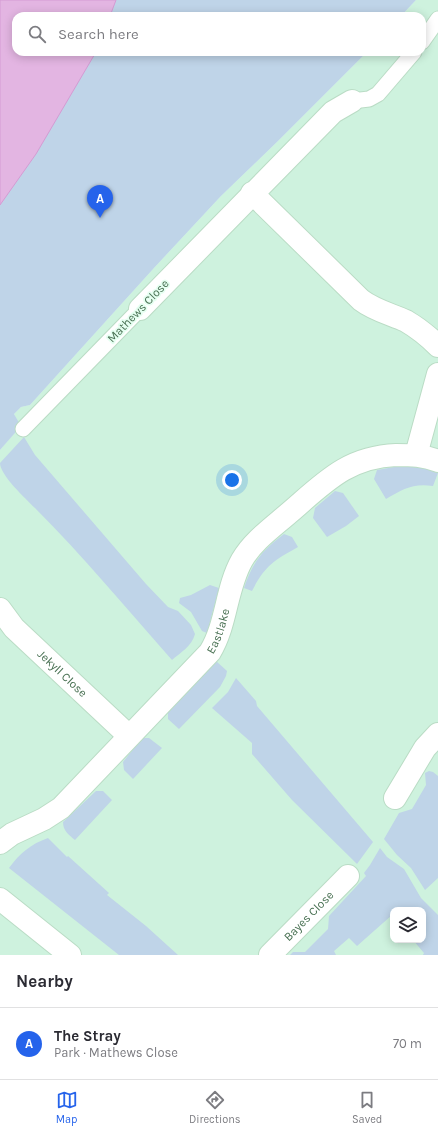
<!DOCTYPE html>
<html lang="en">
<head>
<meta charset="utf-8">
<style>
  :root { --surface:#fff; --page:#f2f2f3; --text:#2b2b33; --muted:#7c7c81; --line:#e1e1e2; --accent:#2563eb }
  body { margin:0; font-family:Karla,sans-serif; background:var(--page); color:var(--text) }
  .controls { position:absolute; right:12px; bottom:12px; display:grid; overflow:hidden; border-radius:8px; box-shadow:0 2px 10px #0003 }
  .controls button { width:36px; height:36px; display:grid; place-items:center; padding:0; border:0; border-bottom:1px solid var(--line); background:var(--surface); color:var(--text); font:20px sans-serif }
  .you { position:absolute; left:232px; top:480px; width:14px; height:14px; margin:-10px; border:3px solid #fff; border-radius:50%; background:#1a73e8; box-shadow:0 0 0 6px #1a73e833 }
  .badge { display:grid; place-items:center; width:26px; height:26px; border-radius:50%; background:var(--accent); color:#fff; font-size:13px; font-weight:700 }
  .pin { position:absolute; translate:-50% -33px; filter:drop-shadow(0 1px 2px #0008) }
  .pin::after { content:''; position:absolute; top:21px; width:14px; height:12px; background:inherit; clip-path:polygon(0 0,100% 0,50% 100%) }
  .list { margin:0; padding:0; list-style:none }
  h2 { display:flex; justify-content:space-between; align-items:center; height:52px; margin:0; padding:0 16px; font-size:17px }
  h2 small { font-size:13px; font-weight:400; color:var(--muted) }
  .list li { display:grid; grid-template-columns:26px 1fr auto; gap:12px; align-items:center; box-sizing:border-box; height:72px; padding:0 16px; border-top:1px solid var(--line) }
  .list b { display:block; font-size:15px; white-space:nowrap }
  .list p { margin:0; font-size:13px; white-space:nowrap; color:var(--muted) }
  .list em { font-size:13px; font-style:normal; color:var(--muted) }
  .icon { flex:none; width:22px; height:22px; fill:none; stroke:currentColor; stroke-width:2; stroke-linecap:round; stroke-linejoin:round }
  .map { position:relative; flex:none; width:438px; height:955px; overflow:hidden }
  .search { position:absolute; background:var(--surface); box-shadow:0 2px 10px #0003; left:12px; right:12px; top:12px; height:44px; display:flex; align-items:center; gap:10px; box-sizing:border-box; padding:0 14px; border-radius:12px; color:var(--muted); font-size:15px }
  .sheet { height:124px; background:var(--surface) }
  nav { display:flex; justify-content:space-around; align-items:center; box-sizing:border-box; height:56px; border-top:1px solid var(--line); background:var(--surface); font-size:11px; color:var(--muted) }
  nav a { display:grid; justify-items:center; gap:2px }
  nav .on { color:var(--accent) }
  .map>svg:first-child { display:block }
  .residential { fill:#cef2de; fill-rule:evenodd }
  .green { fill:#bfd4e8 }
  .water { fill:#e3b5e2; stroke:#d59bd3 }
  .lines { fill:none; stroke-linecap:round; stroke-linejoin:round }
  .service-casing { stroke:#badcc5; stroke-width:17 }
  .minor-casing { stroke:#badcc5; stroke-width:24 }
  .service { stroke:#fff; stroke-width:15 }
  .minor { stroke:#fff; stroke-width:22 }
  .labels { text-anchor:middle; stroke-width:3.5; stroke-linejoin:round; paint-order:stroke }
  .street-label { font-size:12px; fill:#487052; stroke:#e5fff1 }
</style>
</head>
<body>
<div class="map">
<svg width="438" height="955" viewBox="0 0 438 955">
  <rect width="100%" height="100%" fill="#dffbed"/>
  <path class="residential" d="M 416,0 L 438,0 L 438,955 L 0,955 L 0,450 L 20,426 L 14,414 L 21,407 L 30,405 L 154,268 L 221,196 L 277,142 L 367,52 L 422,52 L 422,16 L 401,16 ZM 393,910 L 423,910 L 423,940 L 393,940 Z"/>
  <g class="green">
    <path d="M 0,0 L 416,0 L 401,16 L 16,16 L 16,52 L 367,52 L 277,142 L 221,196 L 154,268 L 30,405 L 21,407 L 14,414 L 21,426 L 0,450 Z"/>
    <path d="M 24,437 L 35,455 L 146,584 L 168,607 L 178,611 L 191,625 L 195,634 C 192,646 180,653 172,660 C 127,609 83,556 35,508 C 26,499 0,475 0,463 Z"/>
    <path d="M 400,466 L 425,468 L 438,473 L 433,486 C 413,483 403,489 386,499 L 374,479 L 377,470 Z"/>
    <path d="M 335,491 L 343,493 L 359,516 L 346,526 L 327,537 L 313,518 L 315,508 Z"/>
    <path d="M 284,534 L 292,537 L 298,547 C 273,561 265,566 252,591 L 244,588 C 253,561 262,551 284,534 Z"/>
    <path d="M 210,585 L 219,588 L 207,633 L 202,631 L 191,612 L 179,603 L 180,598 L 191,595 Z"/>
    <path d="M 216,661 L 227,671 L 226,676 L 220,687 L 179,729 L 168,719 L 168,711 Z"/>
    <path d="M 236,678 L 256,701 L 257,706 L 373,842 L 357,864 L 292,800 L 252,754 L 252,743 L 212,708 L 228,692 Z"/>
    <path d="M 142,738 L 149,738 L 162,748 L 133,779 L 124,770 L 123,762 Z"/>
    <path d="M 429,771 L 433,772 L 438,776 L 438,878 L 425,890 L 411,868 L 397,855 L 384,839 L 399,813 L 412,809 L 426,785 L 425,773 Z"/>
    <path d="M 96,791 L 103,791 L 112,800 L 75,840 C 69,835 63,831 63,822 Z"/>
    <path d="M 48,838 L 67,857 L 68,856 L 109,893 L 107,895 L 146,926 L 178,955 L 119,955 L 9,868 C 20,853 31,844 48,838 Z"/>
    <path d="M 380,848 L 387,857 L 404,869 L 421,898 L 438,915 L 438,955 L 423,955 L 424,953 L 413,940 L 423,940 L 423,910 L 393,910 L 393,917 L 392,915 L 357,946 L 349,938 L 334,951 L 336,955 L 290,955 L 293,952 L 305,952 L 328,929 L 329,916 L 366,876 L 364,873 L 370,865 Z"/>
  </g>
  <path class="water" d="M 0,0 L 116,0 L 110,16 L 16,16 L 16,52 L 96,52 L 36,154 L 0,205 Z"/>
  <g class="lines">
    <defs>
      <g id="service">
        <path d="M 422,42 L 438,19"/>
        <path d="M 352,101 L 369,99 L 378,94 L 414,52"/>
        <path d="M 23,429 L 140,309"/>
      </g>
      <g id="minor">
        <path d="M 252,193 L 361,300 C 374,310 390,314 406,321 C 418,328 428,336 438,346"/>
        <path d="M 140,309 L 333,112 L 352,101"/>
        <path d="M 416,455 L 438,374"/>
        <path id="s1" d="M 0,609 L 14,628 L 129,736"/>
        <path d="M 395,798 L 425,748 L 438,734"/>
        <path id="s2" d="M 0,843 L 12,834 L 44,819 L 61,808 L 210,652 C 227,624 226,588 242,560 C 253,541 273,527 289,513 C 324,483 347,457 396,455 C 411,455 424,455 438,461"/>
        <path d="M 0,899 L 70,955"/>
        <path id="s3" d="M 270,955 L 348,876"/>
      </g>
    </defs>
    <use href="#service" class="service-casing"/>
    <use href="#minor" class="minor-casing"/>
    <use href="#service" class="service"/>
    <use href="#minor" class="minor"/>
  </g>
  <g class="labels">
    <g class="street-label">
      <text transform="translate(138 311) rotate(-46)" y="4">Mathews Close</text>
      <text dy="4" stroke="none"><textPath href="#s2" startOffset="309">Eastlake</textPath></text>
      <text dy="4" stroke="none"><textPath href="#s1" startOffset="90">Jekyll Close</textPath></text>
      <text dy="4" stroke="none"><textPath href="#s3" startOffset="55">Bayes Close</textPath></text>
    </g>
  </g>
</svg>
<div class="controls">
<button><svg class="icon" aria-label="layers" viewBox="0 0 24 24"><path d="M12 4l9 5-9 5-9-5zM3 14l9 5 9-5"/></svg></button>
</div>
<div class="you"></div>
<div class="pin badge" style="left:100px;top:218px">A</div>
<div class="search"><svg class="icon" aria-label="search" viewBox="0 0 24 24"><circle cx="10" cy="10" r="6"/><path d="M15 15l6 6"/></svg>Search here</div>
</div>
<section class="sheet">
<h2>Nearby<small></small></h2>
<ul class="list">
<li><span class="badge">A</span><div><b>The Stray</b><p>Park · Mathews Close</p></div><em>70 m</em></li>
</ul>
</section>
<nav>
<a class="on"><svg class="icon" aria-label="map" viewBox="0 0 24 24"><path d="M3 6l6-2 6 2 6-2v14l-6 2-6-2-6 2zM9 4v14M15 6v14"/></svg>Map</a>
<a><svg class="icon" aria-label="directions" viewBox="0 0 24 24"><path d="M12 3l9 9-9 9-9-9zM9 14v-3h6M13 9l2 2-2 2"/></svg>Directions</a>
<a><svg class="icon" aria-label="saved" viewBox="0 0 24 24"><path d="M7 4h10v16l-5-4-5 4z"/></svg>Saved</a>
</nav>
</body>
</html>
